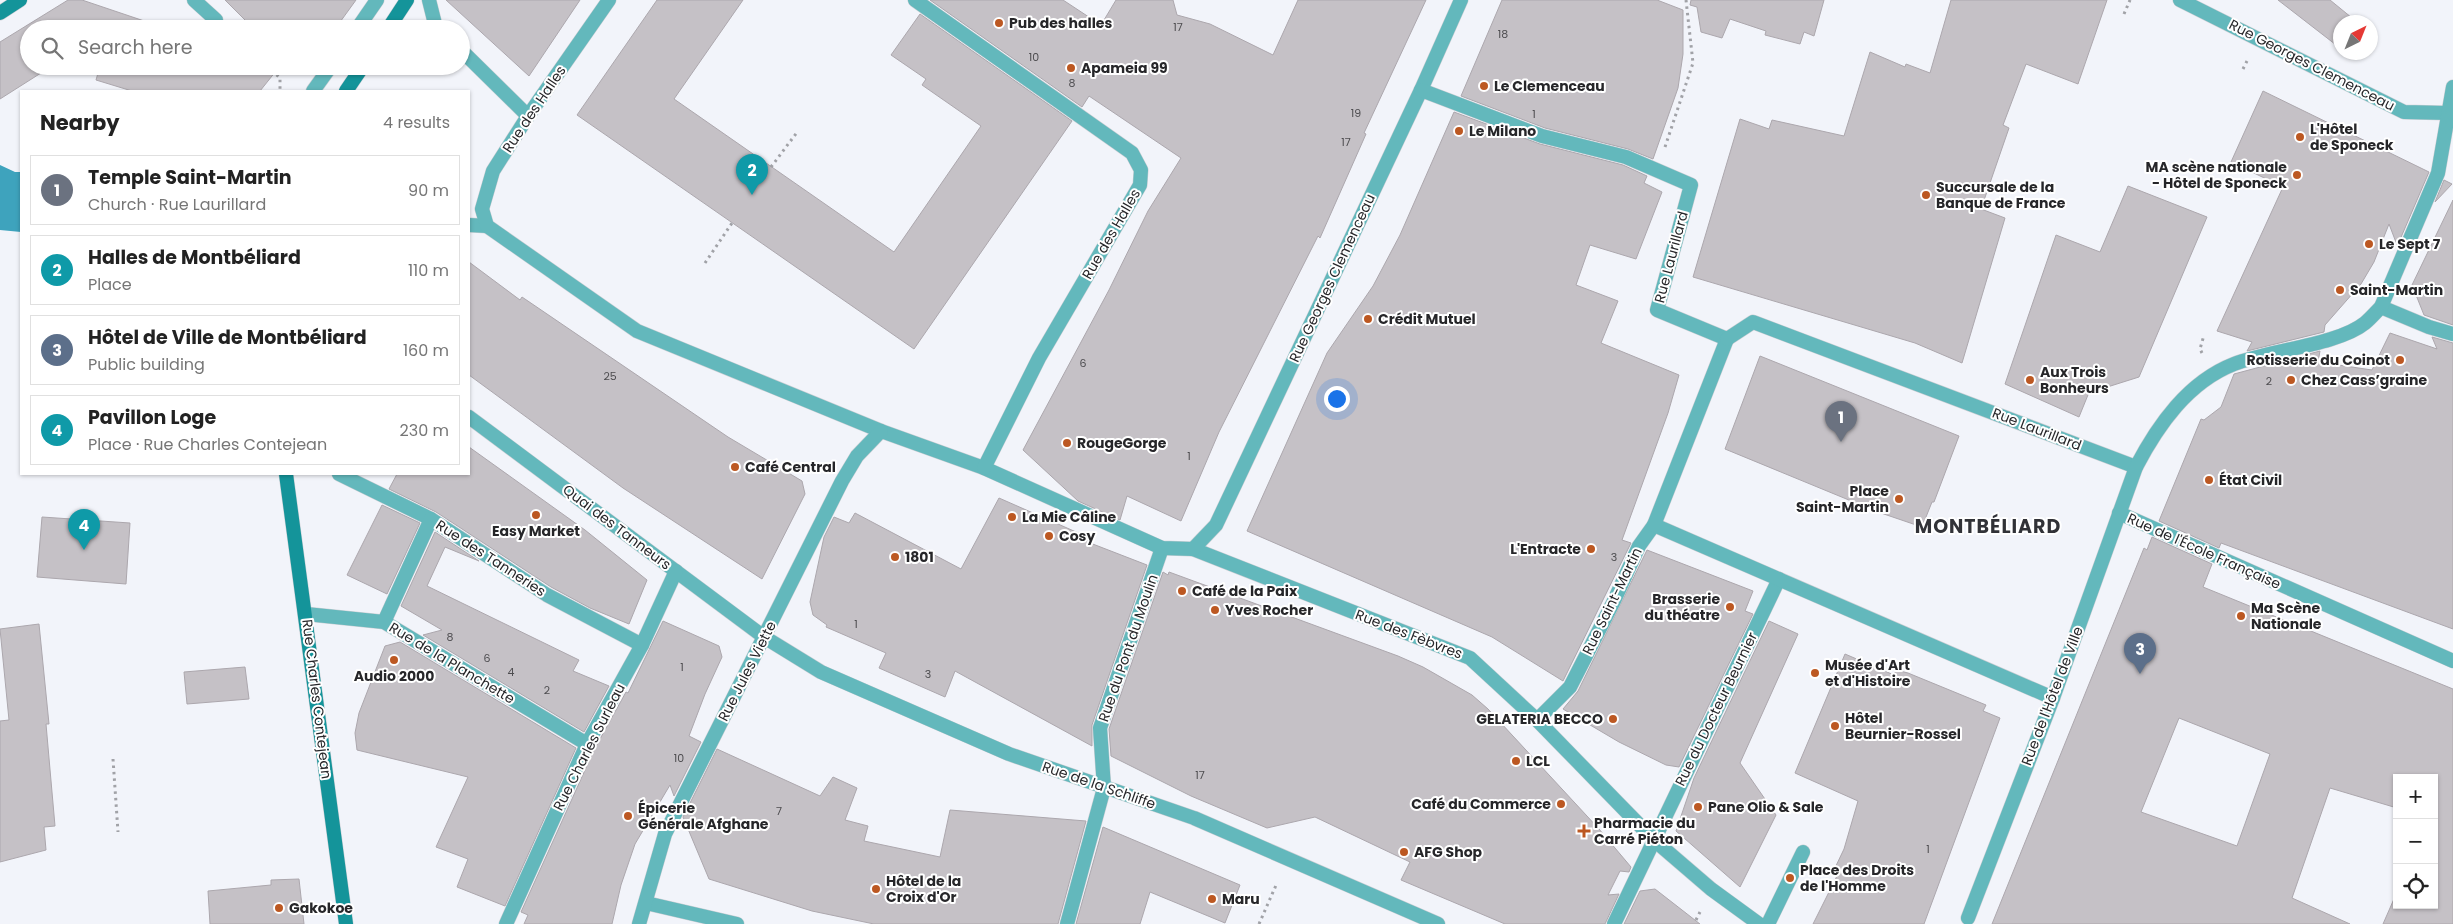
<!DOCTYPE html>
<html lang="en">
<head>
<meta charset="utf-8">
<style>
  :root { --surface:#fff; --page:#f2f2f2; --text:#222; --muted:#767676; --line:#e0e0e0; --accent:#2563eb }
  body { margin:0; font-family:Poppins,sans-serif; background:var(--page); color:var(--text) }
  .controls { position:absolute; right:15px; bottom:15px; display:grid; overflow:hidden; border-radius:0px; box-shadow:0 1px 4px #0004 }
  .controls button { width:45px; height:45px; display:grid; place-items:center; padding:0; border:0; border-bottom:1px solid var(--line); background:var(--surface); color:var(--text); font:25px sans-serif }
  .compass { position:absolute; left:2333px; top:15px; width:45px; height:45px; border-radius:50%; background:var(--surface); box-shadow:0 1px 4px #0004; rotate:43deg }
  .you { position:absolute; left:1336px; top:398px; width:18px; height:18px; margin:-12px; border:4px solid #fff; border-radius:50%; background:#1a73e8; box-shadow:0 0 0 8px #1a73e833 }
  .badge { display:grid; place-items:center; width:32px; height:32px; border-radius:50%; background:var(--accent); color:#fff; font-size:16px; font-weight:700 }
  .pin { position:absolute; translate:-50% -41px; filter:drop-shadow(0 1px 2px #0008) }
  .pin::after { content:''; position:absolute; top:26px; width:18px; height:15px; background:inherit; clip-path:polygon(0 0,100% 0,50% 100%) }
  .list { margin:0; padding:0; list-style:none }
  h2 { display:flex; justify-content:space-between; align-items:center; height:65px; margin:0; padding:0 20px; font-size:21px }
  h2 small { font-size:16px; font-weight:400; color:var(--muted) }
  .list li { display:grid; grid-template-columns:32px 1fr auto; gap:15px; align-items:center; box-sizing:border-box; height:70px; margin:0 10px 10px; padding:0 10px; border:1px solid var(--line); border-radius:0px }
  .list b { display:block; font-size:19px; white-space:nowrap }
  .list p { margin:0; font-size:16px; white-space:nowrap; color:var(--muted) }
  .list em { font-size:16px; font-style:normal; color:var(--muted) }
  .icon { flex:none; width:28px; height:28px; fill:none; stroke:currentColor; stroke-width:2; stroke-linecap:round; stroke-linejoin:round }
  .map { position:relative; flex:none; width:2453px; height:924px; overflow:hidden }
  .search { position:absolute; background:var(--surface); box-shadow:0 1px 4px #0004; left:20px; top:20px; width:450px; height:55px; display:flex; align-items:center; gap:12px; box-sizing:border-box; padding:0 18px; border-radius:28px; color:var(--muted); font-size:19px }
  .panel { position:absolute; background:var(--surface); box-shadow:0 1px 4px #0004; left:20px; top:90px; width:450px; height:385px; border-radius:0px }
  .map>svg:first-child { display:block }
  .water { fill:#3ea3bd }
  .building { fill:#c5c1c6; stroke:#aca7ad; fill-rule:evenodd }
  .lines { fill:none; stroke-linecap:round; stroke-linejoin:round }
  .service-casing { stroke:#cdcfd4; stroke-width:15 }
  .pedestrian-casing { stroke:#cdcfd4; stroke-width:15 }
  .minor-casing { stroke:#cdcfd4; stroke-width:15 }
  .secondary-casing { stroke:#cdcfd4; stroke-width:15 }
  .path { stroke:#a1a2a7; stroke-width:3; stroke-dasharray:2.5 4; stroke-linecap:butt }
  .service { stroke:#63b8bc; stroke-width:14 }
  .pedestrian { stroke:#63b8bc; stroke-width:14 }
  .minor { stroke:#63b8bc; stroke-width:14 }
  .secondary { stroke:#14949a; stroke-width:14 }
  .poi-dot { fill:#bc5822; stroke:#fff; stroke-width:2 }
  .labels { text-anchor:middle; stroke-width:4; stroke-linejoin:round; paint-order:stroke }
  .number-label { font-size:11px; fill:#4e4d50 }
  .poi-label { font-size:14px; font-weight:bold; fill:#262629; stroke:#fff; text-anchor:start }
  .street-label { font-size:14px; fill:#262629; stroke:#fff }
  .district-label { font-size:19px; font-weight:bold; letter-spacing:1px; fill:#313237; stroke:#fff }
</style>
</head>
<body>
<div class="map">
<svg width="2453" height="924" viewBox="0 0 2453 924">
  <rect width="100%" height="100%" fill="#f2f4fa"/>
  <path class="water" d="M 0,165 L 15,172 L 21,172 L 21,232 L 0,230 Z"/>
  <g class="building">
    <path d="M 68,0 L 82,0 L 168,29 L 29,29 L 29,66 L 52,66 L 0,99 L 0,42 Z"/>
    <path d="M 225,0 L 356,0 L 335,29 L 254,29 Z"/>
    <path d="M 446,0 L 580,0 L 529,76 Z"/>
    <path d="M 657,0 L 743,0 L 674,99 L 894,252 L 981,126 L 922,85 L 926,79 L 891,55 L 920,14 L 1072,121 L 914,349 L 577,115 Z"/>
    <path d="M 930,0 L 1063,0 L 1101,25 L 1116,0 L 1173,0 L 1177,15 L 1210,24 L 1273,55 L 1298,0 L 1426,0 L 1364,133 L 1366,134 L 1320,238 L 1318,236 L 1219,432 L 1181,521 L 1127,496 L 1120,520 L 1078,501 L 1023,450 L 1109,290 L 1148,211 L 1181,158 L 1089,96 L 1082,107 Z"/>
    <path d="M 1502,0 L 1657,0 L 1683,10 L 1683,54 L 1678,88 L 1653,159 L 1628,149 L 1545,128 L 1461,96 Z"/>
    <path d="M 1691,0 L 1824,0 L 1814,36 L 1804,32 L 1800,44 L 1765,35 L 1766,31 L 1730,19 L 1722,38 L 1701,32 L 1697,7 L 1690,5 Z"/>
    <path d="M 1951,0 L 2107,0 L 2078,84 L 2026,64 L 2003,125 L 2009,128 L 1981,209 L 2005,218 L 1962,363 L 1915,343 L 1693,277 L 1740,119 L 1769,129 L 1772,120 L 1844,136 L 1870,52 L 1905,67 L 1906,64 L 1930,73 Z"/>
    <path d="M 2278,0 L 2330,0 L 2357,22 L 2340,22 L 2340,48 Z"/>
    <path d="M 100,66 L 280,66 L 260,91 L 132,91 L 96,80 Z"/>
    <path d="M 2263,91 L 2429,172 L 2399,242 L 2397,245 L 2389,224 L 2374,262 L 2361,284 L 2325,325 L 2324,332 L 2247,351 L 2252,342 L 2217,331 L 2283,187 L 2231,162 Z"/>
    <path d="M 1454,112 L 1540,144 L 1623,165 L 1647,176 L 1644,183 L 1662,192 L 1636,259 L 1590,245 L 1576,285 L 1618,301 L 1601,343 L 1679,375 L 1668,413 L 1622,540 L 1631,543 L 1563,681 L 1492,637 L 1247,531 L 1327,353 L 1373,286 L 1400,235 Z"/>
    <path d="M 2444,180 L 2452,184 L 2435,202 Z"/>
    <path d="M 2128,186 L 2207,217 L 2139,377 L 2101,389 L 2092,385 L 2079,417 L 2005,384 L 2056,235 L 2100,252 Z"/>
    <path d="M 2453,200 L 2453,325 L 2424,315 L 2412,285 Z"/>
    <path d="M 469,262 L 520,300 L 522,297 L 728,437 L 802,481 L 805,494 L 762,579 L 623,488 L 469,375 Z"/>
    <path d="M 2390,333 L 2437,349 L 2432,337 L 2453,343 L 2453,629 L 2221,543 L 2219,548 L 2159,521 L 2201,419 L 2204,420 L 2221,407 L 2234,374 L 2320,351 L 2318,362 L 2372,370 Z"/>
    <path d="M 1760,356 L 1959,436 L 1934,502 L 1932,502 L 1922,527 L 1878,512 L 1725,449 Z"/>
    <path d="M 469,447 L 585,530 L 647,580 L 629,624 L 590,608 L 551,587 L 436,512 L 389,489 L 397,474 L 469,474 Z"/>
    <path d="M 999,498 L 1092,539 L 1085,541 L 1147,565 L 1092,725 L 1092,746 L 955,671 L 945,697 L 879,668 L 886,653 L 826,627 L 827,625 L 813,615 L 810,602 L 824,537 L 834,517 L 849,523 L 855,513 L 961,569 Z"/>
    <path d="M 382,505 L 420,523 L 387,594 L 347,575 Z"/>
    <path d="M 42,517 L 130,523 L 126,584 L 37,577 Z"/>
    <path d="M 435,532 L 479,561 L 445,547 L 427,586 L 579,660 L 573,671 L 609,686 L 584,732 L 423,635 L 442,630 L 401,606 Z"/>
    <path d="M 2152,537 L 2212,564 L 2203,587 L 2453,689 L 2453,924 L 2383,924 L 2397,892 L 2397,905 L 2434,905 L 2434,778 L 2397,778 L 2397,808 L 2330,788 L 2292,898 L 2350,924 L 1992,924 L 2144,548 L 2147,550 ZM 2179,718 L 2270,754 L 2237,846 L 2141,812 Z"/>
    <path d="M 1647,550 L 1753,591 L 1745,611 L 1753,614 L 1679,767 L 1666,765 L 1619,742 L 1563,709 L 1578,691 Z"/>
    <path d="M 1163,572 L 1168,575 L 1169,572 L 1398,656 L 1423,667 L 1472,695 L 1488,709 L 1599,829 L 1631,867 L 1629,872 L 1620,871 L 1608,895 L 1619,894 L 1605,924 L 1505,924 L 1401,880 L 1410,862 L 1315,817 L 1267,828 L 1191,796 L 1111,756 L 1109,729 Z"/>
    <path d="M 663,621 L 719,646 L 722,657 L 705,694 L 689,736 L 701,742 L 674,796 L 670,785 L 635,844 L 621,885 L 612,924 L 524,924 L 528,915 L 521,912 L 595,748 L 626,692 L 628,693 Z"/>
    <path d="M 1769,621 L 1798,634 L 1740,763 L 1776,815 L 1740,887 L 1676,831 L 1694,778 Z"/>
    <path d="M 39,624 L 49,724 L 46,724 L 55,826 L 44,827 L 46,850 L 0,862 L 0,721 L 9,720 L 0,629 Z"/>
    <path d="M 400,642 L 576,748 L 505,906 L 457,887 L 468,859 L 436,847 L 468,777 L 357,750 L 355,733 L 359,713 L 385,646 Z"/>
    <path d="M 1845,654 L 1894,675 L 1896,670 L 1908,673 L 1986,705 L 1983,711 L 2000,718 L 1924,924 L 1813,924 L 1839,872 L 1834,870 L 1844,849 L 1858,801 L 1795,773 Z"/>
    <path d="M 245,667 L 249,699 L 187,704 L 184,672 Z"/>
    <path d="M 717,749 L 820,796 L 833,777 L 857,788 L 845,820 L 868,826 L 864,841 L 940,857 L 950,810 L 1086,821 L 1058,924 L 874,924 L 812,911 L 709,879 L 683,817 Z"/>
    <path d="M 1103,827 L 1240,885 L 1225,923 L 1150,892 L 1140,924 L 1076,924 Z"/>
    <path d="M 299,879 L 304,924 L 210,924 L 208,891 L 271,885 L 271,880 Z"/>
    <path d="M 1655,889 L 1700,924 L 1624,924 L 1640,891 Z"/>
  </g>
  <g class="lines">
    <defs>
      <g id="service">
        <path d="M 357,29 L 377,0"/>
        <path d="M 313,91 L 331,66"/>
      </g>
      <g id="pedestrian">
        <path d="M 469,225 L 487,226"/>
        <path d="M 1193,549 L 1470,658 L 1537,720 L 1654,840 L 1711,889 L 1759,924"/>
        <path d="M 1537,720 L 1570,687 L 1613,603 L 1639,546 L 1654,525"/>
        <path d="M 1067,924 L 1104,788 L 1100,728 L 1162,548"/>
        <path d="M 1614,924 L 1779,579"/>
        <path d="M 1768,924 L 1803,852"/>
      </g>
      <g id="minor">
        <path d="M 194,0 L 216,20"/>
        <path d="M 429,0 L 435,24 L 439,29"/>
        <path d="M 609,0 L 528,116 L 493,171 L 482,209 L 487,226 L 637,331 L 881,431 L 984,468 L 1162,548 L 1193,549 L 1216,525 L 1421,90 L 1461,0"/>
        <path d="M 915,0 L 1132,153 L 1141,170 L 1140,185 L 1039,358 L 984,468"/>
        <path d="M 2180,0 L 2404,112 L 2448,113 L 2453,111"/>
        <path d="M 461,50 L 528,116"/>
        <path d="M 1421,90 L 1542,136 L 1626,157 L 1691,185 L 1657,310 L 1727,339"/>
        <path d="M 2381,307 L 2429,327 L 2453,334"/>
        <path d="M 1727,339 L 1654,525 L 2053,698"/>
        <path d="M 1727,339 L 1753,322 L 2136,467"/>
        <path d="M 469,417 L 764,637 L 821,672 L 1009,754 L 1194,818 L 1438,924"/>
        <path d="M 339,474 L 431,519 L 547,595 L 642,645"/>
        <path d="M 2119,513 L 2453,661"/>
        <path d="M 306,614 L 384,622 L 587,744"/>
        <path d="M 384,622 L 431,519"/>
        <path d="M 646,903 L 737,924"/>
        <path d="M 1968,918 L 2053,698 L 2136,467 C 2158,425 2188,382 2234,364 C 2269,350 2338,345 2365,323 C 2371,318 2376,312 2381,307 L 2438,173 L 2453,87"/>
        <path d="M 506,924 L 587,744 L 642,645 L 676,571"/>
        <path d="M 639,924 L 665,834 L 842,481 L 857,456 L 881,431"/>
      </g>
      <g id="secondary">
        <path d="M 0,13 L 20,0"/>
        <path d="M 388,29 L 407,0"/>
        <path d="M 346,91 L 363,66"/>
        <path d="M 286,474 L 346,924"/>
      </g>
    </defs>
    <use href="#service" class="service-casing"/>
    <use href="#pedestrian" class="pedestrian-casing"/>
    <use href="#minor" class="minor-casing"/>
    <use href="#secondary" class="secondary-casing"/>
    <g class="path">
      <path d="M 2124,14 L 2130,0"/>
      <path d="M 267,66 L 280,78 L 280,91"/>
      <path d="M 2243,69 L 2247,61"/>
      <path d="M 1665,147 L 1693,63 L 1686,0"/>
      <path d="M 771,167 L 798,131"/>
      <path d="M 705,263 L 732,223"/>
      <path d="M 2202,353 L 2200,349 L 2204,335"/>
      <path d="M 113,759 L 118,832"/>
      <path d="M 1696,920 L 1700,912"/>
      <path d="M 1259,924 L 1277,883"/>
    </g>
    <use href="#service" class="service"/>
    <use href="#pedestrian" class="pedestrian"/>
    <use href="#minor" class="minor"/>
    <use href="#secondary" class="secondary"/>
  </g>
  <g class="poi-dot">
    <circle cx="999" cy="23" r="5"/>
    <circle cx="1071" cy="68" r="5"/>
    <circle cx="1484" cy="86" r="5"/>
    <circle cx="1459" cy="131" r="5"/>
    <circle cx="2300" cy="137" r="5"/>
    <circle cx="2297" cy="175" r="5"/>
    <circle cx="1926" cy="195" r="5"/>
    <circle cx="2369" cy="244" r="5"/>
    <circle cx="2340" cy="290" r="5"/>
    <circle cx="1368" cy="319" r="5"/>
    <circle cx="2400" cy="360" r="5"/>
    <circle cx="2030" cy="380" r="5"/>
    <circle cx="2291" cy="380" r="5"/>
    <circle cx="1067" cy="443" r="5"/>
    <circle cx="735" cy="467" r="5"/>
    <circle cx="2209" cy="480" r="5"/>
    <circle cx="1899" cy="499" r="5"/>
    <circle cx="536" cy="515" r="5"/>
    <circle cx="1012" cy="517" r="5"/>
    <circle cx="1049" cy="536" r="5"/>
    <circle cx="1591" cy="549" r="5"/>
    <circle cx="895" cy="557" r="5"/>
    <circle cx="1182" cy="591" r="5"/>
    <circle cx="1730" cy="607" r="5"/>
    <circle cx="1215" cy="610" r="5"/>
    <circle cx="2241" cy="616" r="5"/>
    <circle cx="394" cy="660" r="5"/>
    <circle cx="1815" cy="673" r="5"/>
    <circle cx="1613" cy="719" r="5"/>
    <circle cx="1835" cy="726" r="5"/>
    <circle cx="1516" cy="761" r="5"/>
    <circle cx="1561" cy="804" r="5"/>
    <circle cx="1698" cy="807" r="5"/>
    <circle cx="628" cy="816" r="5"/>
    <path d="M1581.5 823.5h5v5h5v5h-5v5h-5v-5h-5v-5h5z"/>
    <circle cx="1404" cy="852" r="5"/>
    <circle cx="1790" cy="878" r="5"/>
    <circle cx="876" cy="889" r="5"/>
    <circle cx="1212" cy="899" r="5"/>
    <circle cx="279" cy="908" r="5"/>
  </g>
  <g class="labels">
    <g class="number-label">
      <text x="1178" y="31">17</text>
      <text x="1503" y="38">18</text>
      <text x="1034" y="61">10</text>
      <text x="1072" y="87">8</text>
      <text x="1356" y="117">19</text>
      <text x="1534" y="118">1</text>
      <text x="1346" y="146">17</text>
      <text x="1083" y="367">6</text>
      <text x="610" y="380">25</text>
      <text x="2269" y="385">2</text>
      <text x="1189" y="460">1</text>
      <text x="1614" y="561">3</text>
      <text x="856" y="628">1</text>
      <text x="450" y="641">8</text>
      <text x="487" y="662">6</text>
      <text x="682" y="671">1</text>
      <text x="511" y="676">4</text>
      <text x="928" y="678">3</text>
      <text x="547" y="694">2</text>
      <text x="679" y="762">10</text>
      <text x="1200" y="779">17</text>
      <text x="779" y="815">7</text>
      <text x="1928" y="853">1</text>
    </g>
    <g class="poi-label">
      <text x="1009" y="28">Pub des halles</text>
      <text x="1081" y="73">Apameia 99</text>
      <text x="1494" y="91">Le Clemenceau</text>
      <text x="2310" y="134">L'Hôtel<tspan x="2310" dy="16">de Sponeck</tspan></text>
      <text x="1469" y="136">Le Milano</text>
      <text x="2287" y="172" text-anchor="end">MA scène nationale<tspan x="2287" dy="16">- Hôtel de Sponeck</tspan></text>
      <text x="1936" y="192">Succursale de la<tspan x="1936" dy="16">Banque de France</tspan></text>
      <text x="2379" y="249">Le Sept 7</text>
      <text x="2350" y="295">Saint-Martin</text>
      <text x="1378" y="324">Crédit Mutuel</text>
      <text x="2390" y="365" text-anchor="end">Rotisserie du Coinot</text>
      <text x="2040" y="377">Aux Trois<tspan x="2040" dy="16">Bonheurs</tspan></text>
      <text x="2301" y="385">Chez Cass’graine</text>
      <text x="1077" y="448">RougeGorge</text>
      <text x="745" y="472">Café Central</text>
      <text x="2219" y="485">État Civil</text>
      <text x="1889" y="496" text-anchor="end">Place<tspan x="1889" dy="16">Saint-Martin</tspan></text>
      <text x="1022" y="522">La Mie Câline</text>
      <text x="536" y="536" text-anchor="middle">Easy Market</text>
      <text x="1059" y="541">Cosy</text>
      <text x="1581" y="554" text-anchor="end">L'Entracte</text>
      <text x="905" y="562">1801</text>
      <text x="1192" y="596">Café de la Paix</text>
      <text x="1720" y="604" text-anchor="end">Brasserie<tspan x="1720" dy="16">du théatre</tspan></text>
      <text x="2251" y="613">Ma Scène<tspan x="2251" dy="16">Nationale</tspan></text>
      <text x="1225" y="615">Yves Rocher</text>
      <text x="1825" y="670">Musée d'Art<tspan x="1825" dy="16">et d'Histoire</tspan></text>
      <text x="394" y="681" text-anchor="middle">Audio 2000</text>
      <text x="1845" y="723">Hôtel<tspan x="1845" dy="16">Beurnier-Rossel</tspan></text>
      <text x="1603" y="724" text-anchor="end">GELATERIA BECCO</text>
      <text x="1526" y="766">LCL</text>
      <text x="1551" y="809" text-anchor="end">Café du Commerce</text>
      <text x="1708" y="812">Pane Olio &amp; Sale</text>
      <text x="638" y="813">Épicerie<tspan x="638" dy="16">Générale Afghane</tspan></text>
      <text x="1594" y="828">Pharmacie du<tspan x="1594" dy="16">Carré Piéton</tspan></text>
      <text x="1414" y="857">AFG Shop</text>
      <text x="1800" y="875">Place des Droits<tspan x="1800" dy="16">de l'Homme</tspan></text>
      <text x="886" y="886">Hôtel de la<tspan x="886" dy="16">Croix d'Or</tspan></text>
      <text x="1222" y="904">Maru</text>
      <text x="289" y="913">Gakokoe</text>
    </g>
    <g class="street-label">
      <text transform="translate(2312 65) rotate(27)" y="5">Rue Georges Clemenceau</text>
      <text transform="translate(534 109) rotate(-56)" y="5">Rue des Halles</text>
      <text transform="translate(1111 234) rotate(-60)" y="5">Rue des Halles</text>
      <text transform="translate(1671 257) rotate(-75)" y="5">Rue Laurillard</text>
      <text transform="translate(1332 278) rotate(-65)" y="5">Rue Georges Clemenceau</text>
      <text transform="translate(2037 429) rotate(21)" y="5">Rue Laurillard</text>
      <text transform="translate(617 527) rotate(37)" y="5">Quai des Tanneurs</text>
      <text transform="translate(2204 551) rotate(24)" y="5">Rue de l'École Française</text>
      <text transform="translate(491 558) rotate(33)" y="5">Rue des Tanneries</text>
      <text transform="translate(1612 601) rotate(-64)" y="5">Rue Saint-Martin</text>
      <text transform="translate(1409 634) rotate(21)" y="5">Rue des Fèbvres</text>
      <text transform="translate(1128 648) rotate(-71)" y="5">Rue du Pont du Moulin</text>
      <text transform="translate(452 663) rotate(31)" y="5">Rue de la Planchette</text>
      <text transform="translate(747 671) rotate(-63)" y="5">Rue Jules Viette</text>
      <text transform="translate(2052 696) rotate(-69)" y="5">Rue de l'Hôtel de Ville</text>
      <text transform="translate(317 699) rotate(83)" y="5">Rue Charles Contejean</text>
      <text transform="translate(1716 709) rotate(-64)" y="5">Rue du Docteur Beurnier</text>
      <text transform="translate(589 747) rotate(-63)" y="5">Rue Charles Surleau</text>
      <text transform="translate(1099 785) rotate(19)" y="5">Rue de la Schliffe</text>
    </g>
    <g class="district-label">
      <text x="1988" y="533">MONTBÉLIARD</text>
    </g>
  </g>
</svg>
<div class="controls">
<button>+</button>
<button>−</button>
<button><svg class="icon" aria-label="locate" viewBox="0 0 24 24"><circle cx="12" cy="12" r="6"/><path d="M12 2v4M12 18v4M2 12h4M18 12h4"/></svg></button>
</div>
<svg class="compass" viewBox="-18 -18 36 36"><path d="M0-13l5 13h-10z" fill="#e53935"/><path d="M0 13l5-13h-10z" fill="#767676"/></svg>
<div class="you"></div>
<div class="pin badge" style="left:1841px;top:442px;background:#6b7280">1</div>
<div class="pin badge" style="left:752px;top:195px;background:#0f9aa8">2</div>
<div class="pin badge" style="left:2140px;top:674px;background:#5c6f8a">3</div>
<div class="pin badge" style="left:84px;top:550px;background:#0f9aa8">4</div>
<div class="search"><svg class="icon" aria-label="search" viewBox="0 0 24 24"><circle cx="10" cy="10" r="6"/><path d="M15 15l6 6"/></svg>Search here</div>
<section class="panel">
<h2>Nearby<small>4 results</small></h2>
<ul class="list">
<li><span class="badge" style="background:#6b7280">1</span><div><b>Temple Saint-Martin</b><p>Church · Rue Laurillard</p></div><em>90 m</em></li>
<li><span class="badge" style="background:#0f9aa8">2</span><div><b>Halles de Montbéliard</b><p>Place</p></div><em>110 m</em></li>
<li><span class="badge" style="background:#5c6f8a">3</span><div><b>Hôtel de Ville de Montbéliard</b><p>Public building</p></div><em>160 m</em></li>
<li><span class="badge" style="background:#0f9aa8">4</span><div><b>Pavillon Loge</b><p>Place · Rue Charles Contejean</p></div><em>230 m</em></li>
</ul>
</section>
</div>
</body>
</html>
